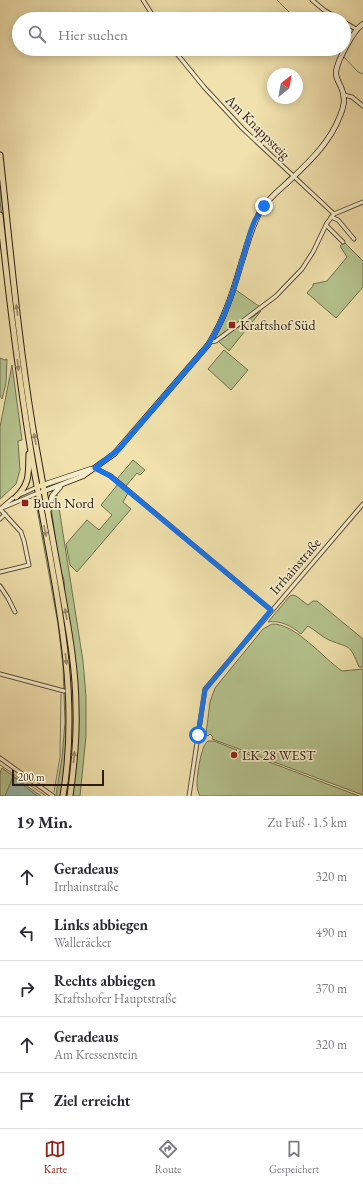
<!DOCTYPE html>
<html lang="de">
<head>
<meta charset="utf-8">
<style>
  :root { --surface:#fff; --page:#f2f2f3; --text:#2b2b33; --muted:#7c7c81; --line:#e1e1e2; --accent:#8f2418 }
  body { margin:0; font-family:"EB Garamond",serif; background:var(--page); color:var(--text) }
  .compass { position:absolute; left:267px; top:68px; width:36px; height:36px; border-radius:50%; background:var(--surface); box-shadow:0 2px 10px #0003; rotate:31deg }
  .scale { position:absolute; left:12px; bottom:10px; width:92px; box-sizing:border-box; padding-left:4px; border:2px solid #2d1c15; border-top:0; font-size:11px; line-height:14px; white-space:nowrap; color:#2d1c15; -webkit-text-stroke:3px #f5ecca; paint-order:stroke }
  .stop { position:absolute; width:12px; height:12px; margin:-9px; border:3px solid #1a73e8; border-radius:50%; background:#fff }
  .stop.end { background:#1a73e8; border-color:#fff; box-shadow:0 1px 4px #0008 }
  .list { margin:0; padding:0; list-style:none }
  h2 { display:flex; justify-content:space-between; align-items:center; height:52px; margin:0; padding:0 16px; font-size:17px }
  h2 small { font-size:13px; font-weight:400; color:var(--muted) }
  .list li { display:grid; grid-template-columns:26px 1fr auto; gap:12px; align-items:center; box-sizing:border-box; height:56px; padding:0 16px; border-top:1px solid var(--line) }
  .list b { display:block; font-size:15px; white-space:nowrap }
  .list p { margin:0; font-size:13px; white-space:nowrap; color:var(--muted) }
  .list em { font-size:13px; font-style:normal; color:var(--muted) }
  .icon { flex:none; width:22px; height:22px; fill:none; stroke:currentColor; stroke-width:2; stroke-linecap:round; stroke-linejoin:round }
  .map { position:relative; flex:none; width:363px; height:796px; overflow:hidden }
  .search { position:absolute; background:var(--surface); box-shadow:0 2px 10px #0003; left:12px; right:12px; top:12px; height:44px; display:flex; align-items:center; gap:10px; box-sizing:border-box; padding:0 14px; border-radius:22px; color:var(--muted); font-size:15px }
  .sheet { height:332px; background:var(--surface) }
  nav { display:flex; justify-content:space-around; align-items:center; box-sizing:border-box; height:56px; border-top:1px solid var(--line); background:var(--surface); font-size:11px; color:var(--muted) }
  nav a { display:grid; justify-items:center; gap:2px }
  nav .on { color:var(--accent) }
  .map>svg:first-child { display:block }
  .green { fill:#b5c48e; stroke:#717052 }
  .water { fill:#9abdae; stroke:#6e7d71 }
  .lines { fill:none; stroke-linecap:round; stroke-linejoin:round }
  .stream { stroke:#6e7d71; stroke-width:1 }
  .street-casing { stroke:#5e4d3b; stroke-width:5 }
  .secondary-casing { stroke:#2d1c15; stroke-width:6 }
  .primary-casing { stroke:#2d1c15; stroke-width:7 }
  .street { stroke:#f5ecca; stroke-width:3 }
  .secondary { stroke:#f5ecca; stroke-width:4.5 }
  .primary { stroke:#f0e1ad; stroke-width:5 }
  .oneway { fill:#988869 }
  .route { stroke:#1a73e8; stroke-width:5 }
  .poi-dot { fill:#8f2418; stroke:#f5ecca; stroke-width:1.5 }
  .labels { text-anchor:middle; stroke-width:3.5; stroke-linejoin:round; paint-order:stroke }
  .street-label { font-size:14px; fill:#2d1c15; stroke:#f5ecca }
  .poi-label { font-size:14px; fill:#2d1c15; stroke:#f5ecca; text-anchor:start }
</style>
</head>
<body>
<div class="map">
<svg width="363" height="796" viewBox="0 0 363 796">
  <rect width="100%" height="100%" fill="#f0e1ad"/>
  <filter id="stains"><feTurbulence type="fractalNoise" baseFrequency=".005" numOctaves="4"/><feColorMatrix values="0 0 0 0 .2 0 0 0 0 .09 0 0 0 0 .02 0 0 0 .5 -.17"/></filter>
  <radialGradient id="worn" r=".72"><stop offset=".6" stop-color="#630" stop-opacity="0"/><stop offset="1" stop-color="#630" stop-opacity=".3"/></radialGradient>
  <g class="green">
    <path d="M 0,172 L 40,477 L 39,478 L 25,410 L 5,249 L 0,200 Z"/>
    <path d="M 344,242 L 363,261 L 363,287 L 336,318 L 307,293 L 313,286 L 313,284 L 327,281 L 347,257 L 340,246 Z"/>
    <path d="M 236,290 L 260,307 L 215,339 L 214,338 L 224,321 Z"/>
    <path d="M 261,311 L 229,351 L 218,341 Z"/>
    <path d="M 224,350 L 248,370 L 231,390 L 208,369 Z"/>
    <path d="M 0,358 L 5,360 L 7,359 L 6,383 L 2,399 L 0,396 Z"/>
    <path d="M 12,365 L 22,440 L 18,441 L 20,470 L 16,484 L 0,499 L 0,427 Z"/>
    <path d="M 133,460 L 145,470 L 140,475 L 137,473 L 126,486 L 117,479 Z"/>
    <path d="M 118,484 L 128,493 L 123,502 L 131,509 L 77,572 L 70,565 L 66,544 L 87,520 L 99,530 L 112,515 L 101,505 Z"/>
    <path d="M 57,495 L 83,661 L 86,697 L 86,736 L 80,796 L 71,796 L 78,725 L 64,594 C 65,587 65,577 60,571 L 51,507 L 53,498 L 55,499 Z"/>
    <path d="M 41,501 C 46,507 47,529 49,539 C 62,596 73,655 74,714 C 75,741 71,769 68,796 L 65,796 C 71,748 72,702 67,654 Z"/>
    <path d="M 37,502 C 44,521 46,549 50,568 C 63,643 76,720 60,796 L 56,796 L 56,795 L 62,758 L 65,722 L 63,666 L 58,624 L 36,503 Z"/>
    <path d="M 293,595 L 296,596 L 308,605 L 313,601 L 317,601 L 363,639 L 363,667 L 359,667 C 349,643 351,649 329,640 C 322,637 315,630 308,626 L 301,634 C 292,626 280,620 268,622 L 290,596 Z"/>
    <path d="M 272,624 C 295,623 323,658 342,671 L 363,669 L 363,795 L 212,739 L 213,737 L 210,734 L 208,736 L 206,734 L 210,702 L 215,688 L 263,629 Z"/>
    <path d="M 208,741 L 214,741 L 234,749 L 237,750 L 233,755 L 236,757 L 240,751 L 359,796 L 200,796 C 198,792 197,788 197,784 C 197,775 201,745 208,741 Z"/>
    <path d="M 2,768 L 41,796 L 37,796 L 13,778 L 5,796 L 0,796 L 0,773 Z"/>
  </g>
  <path class="water" d="M 13,777 L 37,796 L 5,796 Z"/>
  <g class="lines">
    <g class="stream">
      <path d="M 277,0 L 296,19"/>
      <path d="M 330,49 L 341,53"/>
      <path d="M 343,56 L 358,72 L 363,74"/>
      <path d="M 0,765 L 46,796"/>
      <path d="M 54,792 L 60,757 L 61,694"/>
    </g>
    <defs>
      <g id="street">
        <path d="M 143,0 L 155,19"/>
        <path d="M 312,0 L 324,10 L 339,19"/>
        <path d="M 344,22 L 356,29"/>
        <path d="M 173,49 L 204,87 L 242,128 L 334,214"/>
        <path d="M 344,95 L 352,97 L 363,106"/>
        <path d="M 331,217 L 338,220 L 354,239"/>
        <path d="M 326,225 L 343,242"/>
        <path d="M 210,342 L 216,341 L 276,296 L 302,269 L 313,252 L 327,223 L 334,214 L 363,202"/>
        <path d="M 95,468 L 111,476 L 271,610"/>
        <path d="M 2,508 L 38,493"/>
        <path d="M 0,509 L 21,532 L 24,541 L 29,565 L 0,572"/>
        <path d="M 0,509 L 13,498 L 37,487"/>
        <path d="M 0,519 L 5,514"/>
        <path d="M 0,586 L 8,598 L 15,612"/>
        <path d="M 0,674 L 64,691"/>
        <path d="M 0,758 L 53,796"/>
        <path d="M 189,796 L 205,689 L 363,504"/>
      </g>
      <g id="secondary">
        <path d="M 37,487 L 91,469"/>
        <path d="M 42,492 L 83,476 L 114,454 L 208,345 C 224,320 233,292 241,264 C 247,246 251,227 261,210 C 268,199 278,191 288,182 C 309,162 329,144 340,116 C 344,106 346,98 341,87 C 339,83 336,78 336,73 C 336,63 354,29 363,24"/>
        <path d="M 48,512 L 52,496 L 60,487"/>
      </g>
      <g id="primary">
        <path d="M 0,155 C 10,246 18,338 33,429 C 42,482 52,534 61,586 C 68,626 76,667 76,709 C 77,738 74,767 70,796"/>
        <path d="M 0,215 C 9,298 19,381 33,464 C 52,574 82,684 63,796"/>
        <path d="M 16,497 C 31,483 28,472 29,454"/>
      </g>
    </defs>
    <use href="#street" class="street-casing"/>
    <use href="#secondary" class="secondary-casing"/>
    <use href="#primary" class="primary-casing"/>
    <use href="#street" class="street"/>
    <use href="#secondary" class="secondary"/>
    <use href="#primary" class="primary"/>
  </g>
  <defs><path id="oneway-solid" d="M-6-.8H1V-3.2L6.5 0L1 3.2V.8H-6Z"/></defs>
  <g class="oneway">
    <use href="#oneway-solid" transform="translate(17 310) rotate(-97)"/>
    <use href="#oneway-solid" transform="translate(18 365) rotate(83)"/>
    <use href="#oneway-solid" transform="translate(35 439) rotate(-100)"/>
    <use href="#oneway-solid" transform="translate(45 531) rotate(80)"/>
    <use href="#oneway-solid" transform="translate(66 614) rotate(-99)"/>
    <use href="#oneway-solid" transform="translate(66 659) rotate(83)"/>
    <use href="#oneway-solid" transform="translate(74 757) rotate(-85)"/>
  </g>
  <g class="lines">
    <path class="route" d="M 198,735 L 205,690 L 271,610 L 110,476 L 95,468 L 119,449 L 208,345 C 231,310 239,269 251,230 L 255,220 L 264,206"/>
  </g>
  <g class="poi-dot">
    <rect x="228" y="321" width="8" height="8" rx="2"/>
    <rect x="21" y="499" width="8" height="8" rx="2"/>
    <circle cx="234" cy="755" r="4"/>
  </g>
  <g class="labels">
    <g class="street-label">
      <text transform="translate(258 127) rotate(45)" y="5">Am Knappsteig</text>
      <text transform="translate(295 566) rotate(-49)" y="5">Irrhainstraße</text>
    </g>
    <g class="poi-label">
      <text x="240" y="330">Kraftshof Süd</text>
      <text x="33" y="508">Buch Nord</text>
      <text x="242" y="760">LK 28 WEST</text>
    </g>
  </g>
  <rect width="100%" height="100%" filter="url(#stains)"/>
  <rect width="100%" height="100%" fill="url(#worn)"/>
</svg>
<svg class="compass" viewBox="-18 -18 36 36"><path d="M0-13l5 13h-10z" fill="#e53935"/><path d="M0 13l5-13h-10z" fill="#7c7c81"/></svg>
<div class="scale">200 m</div>
<div class="stop" style="left:198px;top:735px"></div>
<div class="stop end" style="left:264px;top:206px"></div>
<div class="search"><svg class="icon" aria-label="search" viewBox="0 0 24 24"><circle cx="10" cy="10" r="6"/><path d="M15 15l6 6"/></svg>Hier suchen</div>
</div>
<section class="sheet">
<h2>19 Min.<small>Zu Fuß · 1.5 km</small></h2>
<ul class="list">
<li><svg class="icon" aria-label="ahead" viewBox="0 0 24 24"><path d="M12 20V5M6 11l6-6 6 6"/></svg><div><b>Geradeaus</b><p>Irrhainstraße</p></div><em>320 m</em></li>
<li><svg class="icon" aria-label="left" viewBox="0 0 24 24"><path d="M17 20v-9H6M10 6l-5 5 5 5"/></svg><div><b>Links abbiegen</b><p>Walleräcker</p></div><em>490 m</em></li>
<li><svg class="icon" aria-label="right" viewBox="0 0 24 24"><path d="M7 20v-9h11M14 6l5 5-5 5"/></svg><div><b>Rechts abbiegen</b><p>Kraftshofer Hauptstraße</p></div><em>370 m</em></li>
<li><svg class="icon" aria-label="ahead" viewBox="0 0 24 24"><path d="M12 20V5M6 11l6-6 6 6"/></svg><div><b>Geradeaus</b><p>Am Kressenstein</p></div><em>320 m</em></li>
<li><svg class="icon" aria-label="arrive" viewBox="0 0 24 24"><path d="M6 21V4h12l-3 4 3 4H6"/></svg><div><b>Ziel erreicht</b></div></li>
</ul>
</section>
<nav>
<a class="on"><svg class="icon" aria-label="map" viewBox="0 0 24 24"><path d="M3 6l6-2 6 2 6-2v14l-6 2-6-2-6 2zM9 4v14M15 6v14"/></svg>Karte</a>
<a><svg class="icon" aria-label="directions" viewBox="0 0 24 24"><path d="M12 3l9 9-9 9-9-9zM9 14v-3h6M13 9l2 2-2 2"/></svg>Route</a>
<a><svg class="icon" aria-label="saved" viewBox="0 0 24 24"><path d="M7 4h10v16l-5-4-5 4z"/></svg>Gespeichert</a>
</nav>
</body>
</html>
